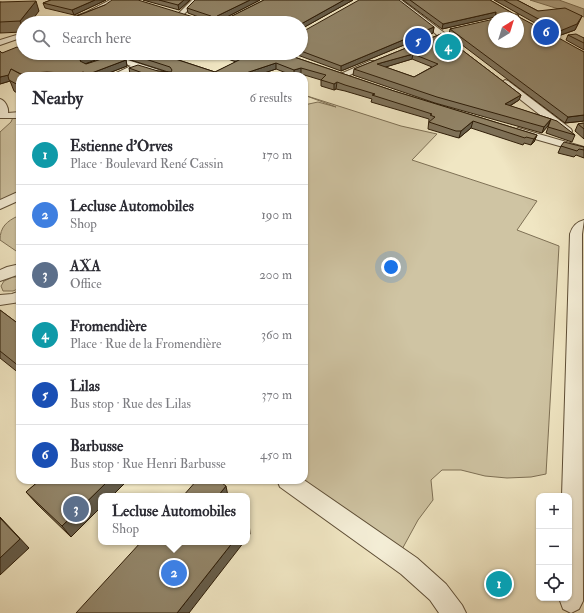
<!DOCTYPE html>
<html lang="en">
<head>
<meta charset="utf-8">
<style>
  :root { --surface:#fff; --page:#f2f2f3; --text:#2b2b33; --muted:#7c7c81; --line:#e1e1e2; --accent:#0f766e }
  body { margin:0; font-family:"IM FELL Double Pica",serif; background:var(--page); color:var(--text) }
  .controls { position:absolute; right:12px; bottom:12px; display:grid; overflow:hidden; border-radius:8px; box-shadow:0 1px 3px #0004 }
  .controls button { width:36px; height:36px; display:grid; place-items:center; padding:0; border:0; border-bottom:1px solid var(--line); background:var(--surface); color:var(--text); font:20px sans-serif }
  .compass { position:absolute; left:488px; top:12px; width:36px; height:36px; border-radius:50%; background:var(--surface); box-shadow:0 1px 3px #0004; rotate:38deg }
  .you { position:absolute; left:391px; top:267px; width:14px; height:14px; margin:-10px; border:3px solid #fff; border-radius:50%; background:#1a73e8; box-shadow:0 0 0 6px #1a73e833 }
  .badge { display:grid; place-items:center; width:26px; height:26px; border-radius:50%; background:var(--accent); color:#fff; font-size:13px; font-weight:700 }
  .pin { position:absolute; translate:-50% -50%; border:2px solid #fff; box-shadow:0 1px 4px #0006 }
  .popup { position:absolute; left:98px; top:493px; width:152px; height:52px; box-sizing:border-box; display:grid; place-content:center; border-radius:8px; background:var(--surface); filter:drop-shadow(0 1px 3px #0005); font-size:13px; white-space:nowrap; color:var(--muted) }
  .popup b { font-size:15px; color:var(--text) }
  .popup::after { content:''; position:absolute; left:50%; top:100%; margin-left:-8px; border:8px solid transparent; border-top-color:var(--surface) }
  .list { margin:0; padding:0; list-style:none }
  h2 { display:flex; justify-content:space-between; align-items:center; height:52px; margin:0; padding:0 16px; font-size:17px }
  h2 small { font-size:13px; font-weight:400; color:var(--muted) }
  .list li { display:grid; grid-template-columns:26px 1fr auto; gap:12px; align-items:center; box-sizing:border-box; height:60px; padding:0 16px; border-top:1px solid var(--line) }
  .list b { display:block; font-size:15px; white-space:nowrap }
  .list p { margin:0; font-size:13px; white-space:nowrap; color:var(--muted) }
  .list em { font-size:13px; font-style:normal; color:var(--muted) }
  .icon { flex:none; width:22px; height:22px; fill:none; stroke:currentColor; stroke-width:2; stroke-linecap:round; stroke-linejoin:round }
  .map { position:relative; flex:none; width:584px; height:613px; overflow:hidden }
  .search { position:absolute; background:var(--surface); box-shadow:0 1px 3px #0004; left:16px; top:16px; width:292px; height:44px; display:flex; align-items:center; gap:10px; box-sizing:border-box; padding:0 14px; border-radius:22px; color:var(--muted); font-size:15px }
  .panel { position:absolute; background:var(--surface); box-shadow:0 1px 3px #0004; left:16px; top:72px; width:292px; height:412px; border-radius:12px }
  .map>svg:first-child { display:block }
  .green { fill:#cfc4a3; stroke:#7e7055 }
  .water { fill:#aea183; stroke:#7a6c51 }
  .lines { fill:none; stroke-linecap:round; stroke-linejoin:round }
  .minor-casing { stroke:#5e4e36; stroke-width:2 }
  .minor { fill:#f5efd8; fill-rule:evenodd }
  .wall { fill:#7e725a; stroke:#2d1c07; fill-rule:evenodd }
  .shaded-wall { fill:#665d4a; stroke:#2d1c07 }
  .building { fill:#928569; stroke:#2d1c07; fill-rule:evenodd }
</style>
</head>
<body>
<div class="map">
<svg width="584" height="613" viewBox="0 0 584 613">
  <rect width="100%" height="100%" fill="#f0e6c3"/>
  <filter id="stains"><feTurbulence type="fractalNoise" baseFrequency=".005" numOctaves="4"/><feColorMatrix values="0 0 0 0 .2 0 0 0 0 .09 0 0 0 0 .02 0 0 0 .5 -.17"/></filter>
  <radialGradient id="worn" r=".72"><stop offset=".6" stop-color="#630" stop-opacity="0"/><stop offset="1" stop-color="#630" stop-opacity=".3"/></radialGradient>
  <g class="green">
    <path d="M 304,95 L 401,126 L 437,134 L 412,160 L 537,201 L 517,230 L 559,246 L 546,474 L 531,477 L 507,478 L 485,476 L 461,470 L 442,470 L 431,480 L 433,500 L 418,520 L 400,553 L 304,480 L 304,105 L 318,102 L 336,107 Z"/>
    <path d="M 14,115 L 20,115 L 20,195 L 0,205 L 0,132 L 11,122 Z"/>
    <path d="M 18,216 L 20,216 L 20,256 L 19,253 L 0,240 C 0,227 7,221 18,216 Z"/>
    <path d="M 13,277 L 20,277 L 20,288 L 13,291 L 3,291 L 1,286 L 4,281 Z"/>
  </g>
  <path class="water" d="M 530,0 L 559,0 L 584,9 L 584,17 Z"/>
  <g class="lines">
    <defs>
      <g id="minor">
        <path d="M 110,0 L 118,0 C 105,12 74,23 57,23 L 87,12 Z"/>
        <path d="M 192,0 L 199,0 L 183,15 L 179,15 L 179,13 Z"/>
        <path d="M 394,0 L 401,0 L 459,44 L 459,48 L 453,48 Z"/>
        <path d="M 23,33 L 23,37 L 0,45 L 0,40 Z"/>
        <path d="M 112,55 L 171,74 L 172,76 L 160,76 L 139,69 L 121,76 L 110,76 L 131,66 L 112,59 L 105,60 L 104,58 Z"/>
        <path d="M 370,61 L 373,61 L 377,63 L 343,78 L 337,78 L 336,76 Z"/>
        <path d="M 505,80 L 508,81 L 571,129 L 572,131 L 571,133 L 563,133 L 502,85 L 501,83 Z"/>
        <path d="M 0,99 C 5,100 9,108 8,113 L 20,112 L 20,118 L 0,118 Z"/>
        <path d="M 518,128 L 584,147 L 584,153 L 514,133 L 513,131 Z"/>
        <path d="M 20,191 L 20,200 L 0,209 L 0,200 Z"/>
        <path d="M 584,220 L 582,234 L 583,601 L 579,609 L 571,613 L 563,609 L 559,598 L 569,598 L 569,496 L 562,496 L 570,234 C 572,227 576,222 584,220 Z"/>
        <path d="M 20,264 L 20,274 L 0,281 L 0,270 L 7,267 Z"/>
        <path d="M 20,291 L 20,302 L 0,305 L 0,295 L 12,294 Z"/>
        <path d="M 277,480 L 304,480 L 417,558 L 446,584 L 462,605 L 466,613 L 439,613 L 430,600 L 401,574 L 280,487 Z"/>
      </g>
    </defs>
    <use href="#minor" class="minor-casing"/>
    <use href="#minor" class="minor"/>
  </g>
  <g class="wall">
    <path d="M 51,0 L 106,0 L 74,15 L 45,8 L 43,3 Z"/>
    <path d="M 143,0 L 190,0 L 179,10 Z"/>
    <path d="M 195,0 L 260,0 L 223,19 L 226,19 L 264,0 L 353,0 L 301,29 L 301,23 L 86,23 L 79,21 L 77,16 L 105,5 L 200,19 L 204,19 L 188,13 L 187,8 Z"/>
    <path d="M 403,0 L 490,0 L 551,36 L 584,52 L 584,121 L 565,123 L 449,35 L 450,29 L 518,18 L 495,18 L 495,17 L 442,29 Z"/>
    <path d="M 494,0 L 517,0 L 538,11 L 582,16 L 575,30 L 558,36 Z"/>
    <path d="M 0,2 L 39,11 L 23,23 L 23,32 L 0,33 Z"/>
    <path d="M 434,27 L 433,33 L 341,71 L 292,53 L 301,53 L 301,32 Z"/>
    <path d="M 441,34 L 521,95 L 519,100 L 510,106 L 551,119 L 542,133 L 435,103 L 353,75 L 354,69 ZM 412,59 L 432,67 L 414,77 L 385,67 Z"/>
    <path d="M 568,35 L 584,38 L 584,50 L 566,40 Z"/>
    <path d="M 2,53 L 49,59 L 66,53 L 157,53 L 215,72 L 236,62 L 212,53 L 286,53 L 294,57 L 394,91 L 537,135 L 534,142 L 531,145 L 524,143 L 523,145 L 471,128 L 459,138 L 455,137 L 428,129 L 429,119 L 371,102 L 372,99 L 345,91 L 336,89 L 334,90 L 321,86 L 321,80 L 301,74 L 295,76 L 294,76 L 276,69 L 255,76 L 136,76 L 130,74 L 129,68 L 158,71 L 168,72 L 112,54 L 86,63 L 126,60 L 127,66 L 101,76 L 20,76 L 20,95 L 14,91 L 10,81 L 0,84 Z"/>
    <path d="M 551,119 L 575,135 L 572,142 L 546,133 Z"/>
    <path d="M 584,123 L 584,139 L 575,131 L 578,124 Z"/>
    <path d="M 561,146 L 584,147 L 584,158 L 576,155 L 574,157 L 558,153 Z"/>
    <path d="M 0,310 L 20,325 L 20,374 L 0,358 Z"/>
    <path d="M 40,480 L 71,537 L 37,504 L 26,492 Z"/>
  </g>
  <g class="shaded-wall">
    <path d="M 95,0 L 106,0 L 74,15 L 72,10 Z"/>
    <path d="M 184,0 L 190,0 L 179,10 L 178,5 Z"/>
    <path d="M 250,0 L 260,0 L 217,22 L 216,19 L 217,16 Z"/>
    <path d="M 344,0 L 353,0 L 301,29 L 301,24 Z"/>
    <path d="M 36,1 L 39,11 L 30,23 L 23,23 L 23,29 L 20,21 Z"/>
    <path d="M 496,12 L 495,17 L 442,29 L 443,24 Z"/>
    <path d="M 582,16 L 575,30 L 558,36 L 560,31 Z"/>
    <path d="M 434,27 L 433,33 L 341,71 L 341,66 Z"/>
    <path d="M 97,53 L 112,53 L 112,54 L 82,65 L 80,61 L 81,59 Z"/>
    <path d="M 413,54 L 412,59 L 376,70 L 377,64 Z"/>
    <path d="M 126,60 L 127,66 L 101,76 L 89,76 L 89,74 Z"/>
    <path d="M 276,63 L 276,69 L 255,76 L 237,76 Z"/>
    <path d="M 301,68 L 301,74 L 294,76 L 294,70 Z"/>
    <path d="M 47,72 L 49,76 L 20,76 L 9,80 L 10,81 L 0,84 L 0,77 L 15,73 Z"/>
    <path d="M 83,72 L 84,76 L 72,76 Z"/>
    <path d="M 337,82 L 336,89 L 334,90 L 334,84 Z"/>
    <path d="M 521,95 L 519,100 L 503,110 L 505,104 Z"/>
    <path d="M 584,115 L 584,121 L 565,123 L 568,117 Z"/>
    <path d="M 551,119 L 548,126 L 542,133 L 544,127 Z"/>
    <path d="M 473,121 L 471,128 L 459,138 L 461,131 Z"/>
    <path d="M 537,135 L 534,142 L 531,145 L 534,139 Z"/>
    <path d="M 109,480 L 128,480 L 112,496 L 101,496 L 101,507 L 71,537 L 62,526 Z"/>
    <path d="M 226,486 L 228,496 L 218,496 Z"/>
    <path d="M 0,517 L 29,548 L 0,575 Z"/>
    <path d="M 249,522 L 250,534 L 247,538 L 247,525 Z"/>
    <path d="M 233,542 L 244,542 L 189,613 L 177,613 Z"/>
  </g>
  <g class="building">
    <path d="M 51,0 L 95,0 L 72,10 L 43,3 Z"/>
    <path d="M 112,0 L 138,0 L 200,19 L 211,19 L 211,16 L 187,8 L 195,0 L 250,0 L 217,16 L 216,19 L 226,19 L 264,0 L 344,0 L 301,24 L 301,23 L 103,23 L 77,16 L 105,5 Z"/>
    <path d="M 159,0 L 184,0 L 178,5 Z"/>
    <path d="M 359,0 L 399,0 L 434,27 L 341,66 L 301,51 L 301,32 L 302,32 Z"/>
    <path d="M 410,0 L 490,0 L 514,14 L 518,14 L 519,17 L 551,34 L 551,36 L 555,36 L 584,52 L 584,115 L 568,117 L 450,29 L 494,19 L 494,42 L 518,42 L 518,18 L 496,18 L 496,12 L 443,24 Z"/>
    <path d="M 504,0 L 517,0 L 538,11 L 565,8 L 582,16 L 577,24 L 560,31 Z"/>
    <path d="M 36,1 L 20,21 L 0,22 L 0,2 Z"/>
    <path d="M 441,34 L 521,95 L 505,104 L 551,119 L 544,127 L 437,97 L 354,69 ZM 413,54 L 438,64 L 414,77 L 377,64 Z"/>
    <path d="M 576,34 L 584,38 L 584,43 L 568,35 Z"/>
    <path d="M 17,47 L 23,49 L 23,53 L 34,53 L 49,59 L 66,53 L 97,53 L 81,59 L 80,61 L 86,64 L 111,56 L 126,60 L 89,74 L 83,72 L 72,76 L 61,73 L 47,72 L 21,74 L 11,69 L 9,75 L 0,77 L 0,51 L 2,53 Z"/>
    <path d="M 127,53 L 157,53 L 215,72 L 243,58 L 227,53 L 286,53 L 294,57 L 394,91 L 537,135 L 534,139 L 526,137 L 525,138 L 473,121 L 461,131 L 456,131 L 429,122 L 435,117 L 430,115 L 432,114 L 372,95 L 375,94 L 345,85 L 337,82 L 334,84 L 321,80 L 326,75 L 301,68 L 294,70 L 276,63 L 237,76 L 151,76 L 129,68 L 138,65 L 158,71 L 171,72 L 172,70 L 170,67 Z"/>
    <path d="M 11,69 L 24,76 L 20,76 L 20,86 L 9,80 L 8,76 Z"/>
    <path d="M 551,119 L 557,121 L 575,135 L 548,127 Z"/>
    <path d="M 584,123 L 584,129 L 578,124 Z"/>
    <path d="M 564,142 L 584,147 L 584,150 L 579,149 L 577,151 L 561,146 Z"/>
    <path d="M 0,310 L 20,325 L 20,367 L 0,351 Z"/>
    <path d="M 40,480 L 109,480 L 62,526 L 26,492 Z"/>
    <path d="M 197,480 L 218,480 L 226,486 L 218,496 L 183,496 Z"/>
    <path d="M 0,518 L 20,539 L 0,558 Z"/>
    <path d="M 141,542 L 233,542 L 177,613 L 76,613 Z"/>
  </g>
  <rect width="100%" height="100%" filter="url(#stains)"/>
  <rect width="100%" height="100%" fill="url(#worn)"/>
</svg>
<div class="controls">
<button>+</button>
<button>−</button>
<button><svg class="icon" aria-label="locate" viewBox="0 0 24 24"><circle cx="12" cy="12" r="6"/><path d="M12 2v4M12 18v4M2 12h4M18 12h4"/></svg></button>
</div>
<svg class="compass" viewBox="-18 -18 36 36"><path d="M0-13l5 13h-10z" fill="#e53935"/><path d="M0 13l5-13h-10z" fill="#7c7c81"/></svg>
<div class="you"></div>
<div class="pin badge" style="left:499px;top:584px;background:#0f9aa8">1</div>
<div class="pin badge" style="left:174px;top:573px;background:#3f7fe0">2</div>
<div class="popup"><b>Lecluse Automobiles</b>Shop</div>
<div class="pin badge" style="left:76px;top:509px;background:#5c6f8a">3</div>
<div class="pin badge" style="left:448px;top:47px;background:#0f9aa8">4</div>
<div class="pin badge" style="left:418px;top:41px;background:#1a4fb4">5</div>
<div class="pin badge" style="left:546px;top:32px;background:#1a4fb4">6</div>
<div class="search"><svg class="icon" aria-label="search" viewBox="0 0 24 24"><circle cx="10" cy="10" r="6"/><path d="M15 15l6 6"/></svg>Search here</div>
<section class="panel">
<h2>Nearby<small>6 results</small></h2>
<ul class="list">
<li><span class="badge" style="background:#0f9aa8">1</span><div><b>Estienne d'Orves</b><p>Place · Boulevard René Cassin</p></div><em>170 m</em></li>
<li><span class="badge" style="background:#3f7fe0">2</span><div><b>Lecluse Automobiles</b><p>Shop</p></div><em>190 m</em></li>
<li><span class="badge" style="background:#5c6f8a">3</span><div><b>AXA</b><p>Office</p></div><em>200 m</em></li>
<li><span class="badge" style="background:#0f9aa8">4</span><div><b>Fromendière</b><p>Place · Rue de la Fromendière</p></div><em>360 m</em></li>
<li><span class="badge" style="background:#1a4fb4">5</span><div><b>Lilas</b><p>Bus stop · Rue des Lilas</p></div><em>370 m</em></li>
<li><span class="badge" style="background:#1a4fb4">6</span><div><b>Barbusse</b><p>Bus stop · Rue Henri Barbusse</p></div><em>450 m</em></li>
</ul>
</section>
</div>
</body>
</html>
